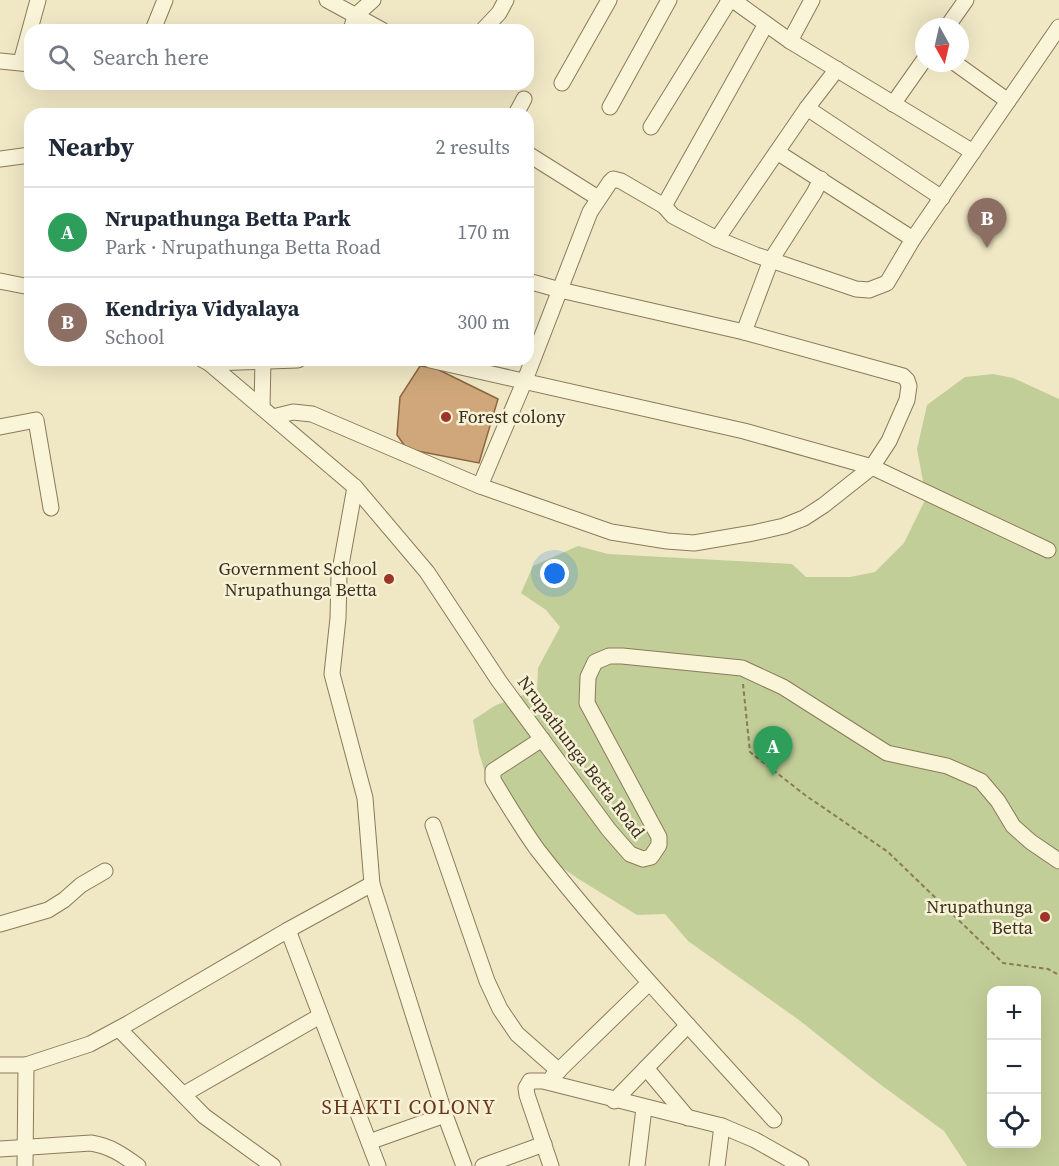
<!DOCTYPE html>
<html lang="en">
<head>
<meta charset="utf-8">
<style>
  :root { --surface:#fff; --page:#f2f2f3; --text:#1f2937; --muted:#747a83; --line:#e0e1e3; --accent:#7c3aed }
  body { margin:0; font-family:"Source Serif 4",serif; background:var(--page); color:var(--text) }
  .controls { position:absolute; right:18px; bottom:18px; display:grid; overflow:hidden; border-radius:12px; box-shadow:0 6px 24px #0002 }
  .controls button { width:54px; height:54px; display:grid; place-items:center; padding:0; border:0; border-bottom:2px solid var(--line); background:var(--surface); color:var(--text); font:30px sans-serif }
  .compass { position:absolute; left:915px; top:18px; width:54px; height:54px; border-radius:50%; background:var(--surface); box-shadow:0 6px 24px #0002; rotate:172deg }
  .you { position:absolute; left:555px; top:574px; width:21px; height:21px; margin:-15px; border:4px solid #fff; border-radius:50%; background:#1a73e8; box-shadow:0 0 0 9px #1a73e833 }
  .badge { display:grid; place-items:center; width:39px; height:39px; border-radius:50%; background:var(--accent); color:#fff; font-size:20px; font-weight:700 }
  .pin { position:absolute; translate:-50% -50px; filter:drop-shadow(0 2px 3px #0008) }
  .pin::after { content:''; position:absolute; top:32px; width:21px; height:18px; background:inherit; clip-path:polygon(0 0,100% 0,50% 100%) }
  .list { margin:0; padding:0; list-style:none }
  h2 { display:flex; justify-content:space-between; align-items:center; height:78px; margin:0; padding:0 24px; font-size:26px }
  h2 small { font-size:20px; font-weight:400; color:var(--muted) }
  .list li { display:grid; grid-template-columns:39px 1fr auto; gap:18px; align-items:center; box-sizing:border-box; height:90px; padding:0 24px; border-top:2px solid var(--line) }
  .list b { display:block; font-size:22px; white-space:nowrap }
  .list p { margin:0; font-size:20px; white-space:nowrap; color:var(--muted) }
  .list em { font-size:20px; font-style:normal; color:var(--muted) }
  .icon { flex:none; width:33px; height:33px; fill:none; stroke:currentColor; stroke-width:2; stroke-linecap:round; stroke-linejoin:round }
  .map { position:relative; flex:none; width:1059px; height:1166px; overflow:hidden }
  .search { position:absolute; background:var(--surface); box-shadow:0 6px 24px #0002; left:24px; top:24px; width:510px; height:66px; display:flex; align-items:center; gap:15px; box-sizing:border-box; padding:0 21px; border-radius:18px; color:var(--muted); font-size:22px }
  .panel { position:absolute; background:var(--surface); box-shadow:0 6px 24px #0002; left:24px; top:108px; width:510px; height:258px; border-radius:18px }
  .map>svg:first-child { display:block }
  .green { fill:#c2ce98; fill-rule:evenodd }
  .building { fill:#cfa77a; stroke:#8b663f; stroke-width:1.5 }
  .lines { fill:none; stroke-linecap:round; stroke-linejoin:round }
  .minor-casing { stroke:#8b7a5a; stroke-width:17 }
  .path { stroke:#8b7a5a; stroke-width:2; stroke-dasharray:4.5 3; stroke-linecap:butt }
  .minor { stroke:#faf4d9; stroke-width:15 }
  .poi-dot { fill:#9c3528; stroke:#f7f1d5; stroke-width:2 }
  .labels { text-anchor:middle; stroke-width:5; stroke-linejoin:round; paint-order:stroke }
  .poi-label { font-size:18px; fill:#3b301f; stroke:#f7f1d5; text-anchor:end }
  .street-label { font-size:18px; fill:#3b301f; stroke:#f7f1d5 }
  .neighbourhood-label { font-size:20px; letter-spacing:1.5px; fill:#69351d; stroke:#f7f1d5 }
</style>
</head>
<body>
<div class="map">
<svg width="1059" height="1166" viewBox="0 0 1059 1166">
  <rect width="100%" height="100%" fill="#f0e8c5"/>
  <path class="green" d="M 993,374 L 1013,378 L 1059,399 L 1059,1166 L 967,1166 L 944,1131 L 877,1082 L 799,1020 L 688,941 L 665,914 L 637,915 L 577,878 L 534,848 L 493,798 L 479,753 L 473,720 L 496,705 L 537,690 L 538,668 L 560,627 L 546,610 L 521,593 L 533,566 L 578,546 L 608,554 L 792,564 L 806,577 L 850,577 L 875,572 L 904,543 L 926,498 L 917,449 L 927,405 L 965,377 ZM 992,990 L 1036,990 L 1036,1144 L 992,1144 Z"/>
  <path class="building" d="M 420,366 L 435,368 L 498,399 L 479,463 L 407,449 L 397,435 L 400,397 Z"/>
  <g class="lines">
    <defs>
      <g id="minor">
        <path d="M 327,0 L 382,30"/>
        <path d="M 728,0 L 737,3 L 790,41 L 973,152"/>
        <path d="M 947,27 L 966,0"/>
        <path d="M 153,30 L 165,0"/>
        <path d="M 351,30 L 355,16 L 373,0"/>
        <path d="M 483,30 L 499,13 L 506,0"/>
        <path d="M 790,41 L 812,0"/>
        <path d="M 0,61 L 30,64"/>
        <path d="M 21,62 L 38,0"/>
        <path d="M 955,63 L 1008,101"/>
        <path d="M 562,83 L 609,0"/>
        <path d="M 893,104 L 924,60"/>
        <path d="M 610,107 L 669,0"/>
        <path d="M 807,108 L 942,198"/>
        <path d="M 516,114 L 524,99"/>
        <path d="M 651,127 L 729,1"/>
        <path d="M 777,152 L 913,239"/>
        <path d="M 528,154 L 598,198"/>
        <path d="M 0,159 L 30,155"/>
        <path d="M 664,206 L 766,24"/>
        <path d="M 717,239 L 807,108 L 837,69"/>
        <path d="M 0,281 L 30,287"/>
        <path d="M 744,332 L 771,260 L 814,193 L 821,179"/>
        <path d="M 203,360 L 209,363 L 355,487 L 427,572 L 499,681 L 609,830 L 630,854 L 643,859 L 651,857 L 659,845 L 659,837 L 587,703 L 588,677 L 595,662 L 609,656 L 622,656 L 742,668 L 783,687 L 887,753 L 947,766 L 981,781 L 998,801 L 1013,826 L 1031,842 L 1059,861"/>
        <path d="M 430,360 L 744,431 L 872,467 L 1048,550"/>
        <path d="M 209,363 L 298,360"/>
        <path d="M 262,407 L 263,360"/>
        <path d="M 273,417 L 293,412 L 312,414 L 480,486 L 611,532 L 667,541 L 694,543 L 753,533 L 784,526 L 804,518 L 824,505 L 872,467 L 889,441 L 907,400 L 909,386 L 907,380 L 903,376 L 744,332 L 560,290 L 528,281"/>
        <path d="M 0,427 L 36,420 L 51,508"/>
        <path d="M 480,486 L 525,380 L 590,212 L 610,182 L 613,179 L 621,181 L 664,206 L 673,216 L 717,239 L 756,255 L 856,289 L 869,290 L 887,283 L 913,239 L 1059,27"/>
        <path d="M 355,487 L 339,576 L 338,618 L 332,674 L 365,798 L 372,884 L 445,1115 L 464,1166"/>
        <path d="M 542,739 L 493,771 L 493,780 C 507,803 521,827 537,849 C 611,944 694,1031 774,1120"/>
        <path d="M 433,825 L 487,981 L 500,1009 L 517,1034 L 559,1071"/>
        <path d="M 0,924 L 48,910 L 64,900 L 81,885 L 105,871"/>
        <path d="M 288,930 L 378,1166"/>
        <path d="M 119,1029 L 204,1116 L 273,1166"/>
        <path d="M 0,1065 L 26,1065 L 90,1044 L 129,1023 L 288,930 L 372,884"/>
        <path d="M 646,1068 L 688,1118"/>
        <path d="M 552,1077 L 649,983"/>
        <path d="M 184,1094 L 320,1016"/>
        <path d="M 614,1101 L 688,1025"/>
        <path d="M 369,1142 L 445,1115"/>
        <path d="M 0,1149 L 91,1143 C 110,1146 123,1155 138,1166"/>
        <path d="M 25,1166 L 26,1065"/>
        <path d="M 483,1166 L 544,1144"/>
        <path d="M 551,1166 L 527,1095 L 526,1088 L 530,1081 L 543,1081 L 722,1126 L 755,1140 L 801,1166"/>
        <path d="M 637,1166 L 644,1108"/>
        <path d="M 717,1166 L 722,1126"/>
      </g>
    </defs>
    <use href="#minor" class="minor-casing"/>
    <path class="path" d="M 743,684 L 750,752 L 805,795 L 888,852 L 1003,963 L 1048,969 L 1059,975"/>
    <use href="#minor" class="minor"/>
  </g>
  <g class="poi-dot">
    <circle cx="446" cy="417" r="6"/>
    <circle cx="389" cy="579" r="6"/>
    <circle cx="1045" cy="917" r="6"/>
  </g>
  <g class="labels">
    <g class="poi-label">
      <text x="458" y="423" text-anchor="start">Forest colony</text>
      <text x="377" y="575">Government School<tspan x="377" dy="21">Nrupathunga Betta</tspan></text>
      <text x="1033" y="913">Nrupathunga<tspan x="1033" dy="21">Betta</tspan></text>
    </g>
    <g class="street-label">
      <text transform="translate(581 757) rotate(53)" y="6">Nrupathunga Betta Road</text>
    </g>
    <g class="neighbourhood-label">
      <text x="409" y="1114">SHAKTI COLONY</text>
    </g>
  </g>
</svg>
<div class="controls">
<button>+</button>
<button>−</button>
<button><svg class="icon" aria-label="locate" viewBox="0 0 24 24"><circle cx="12" cy="12" r="6"/><path d="M12 2v4M12 18v4M2 12h4M18 12h4"/></svg></button>
</div>
<svg class="compass" viewBox="-18 -18 36 36"><path d="M0-13l5 13h-10z" fill="#e53935"/><path d="M0 13l5-13h-10z" fill="#747a83"/></svg>
<div class="you"></div>
<div class="pin badge" style="left:773px;top:776px;background:#2e9e5b">A</div>
<div class="pin badge" style="left:987px;top:248px;background:#8d6e63">B</div>
<div class="search"><svg class="icon" aria-label="search" viewBox="0 0 24 24"><circle cx="10" cy="10" r="6"/><path d="M15 15l6 6"/></svg>Search here</div>
<section class="panel">
<h2>Nearby<small>2 results</small></h2>
<ul class="list">
<li><span class="badge" style="background:#2e9e5b">A</span><div><b>Nrupathunga Betta Park</b><p>Park · Nrupathunga Betta Road</p></div><em>170 m</em></li>
<li><span class="badge" style="background:#8d6e63">B</span><div><b>Kendriya Vidyalaya</b><p>School</p></div><em>300 m</em></li>
</ul>
</section>
</div>
</body>
</html>
